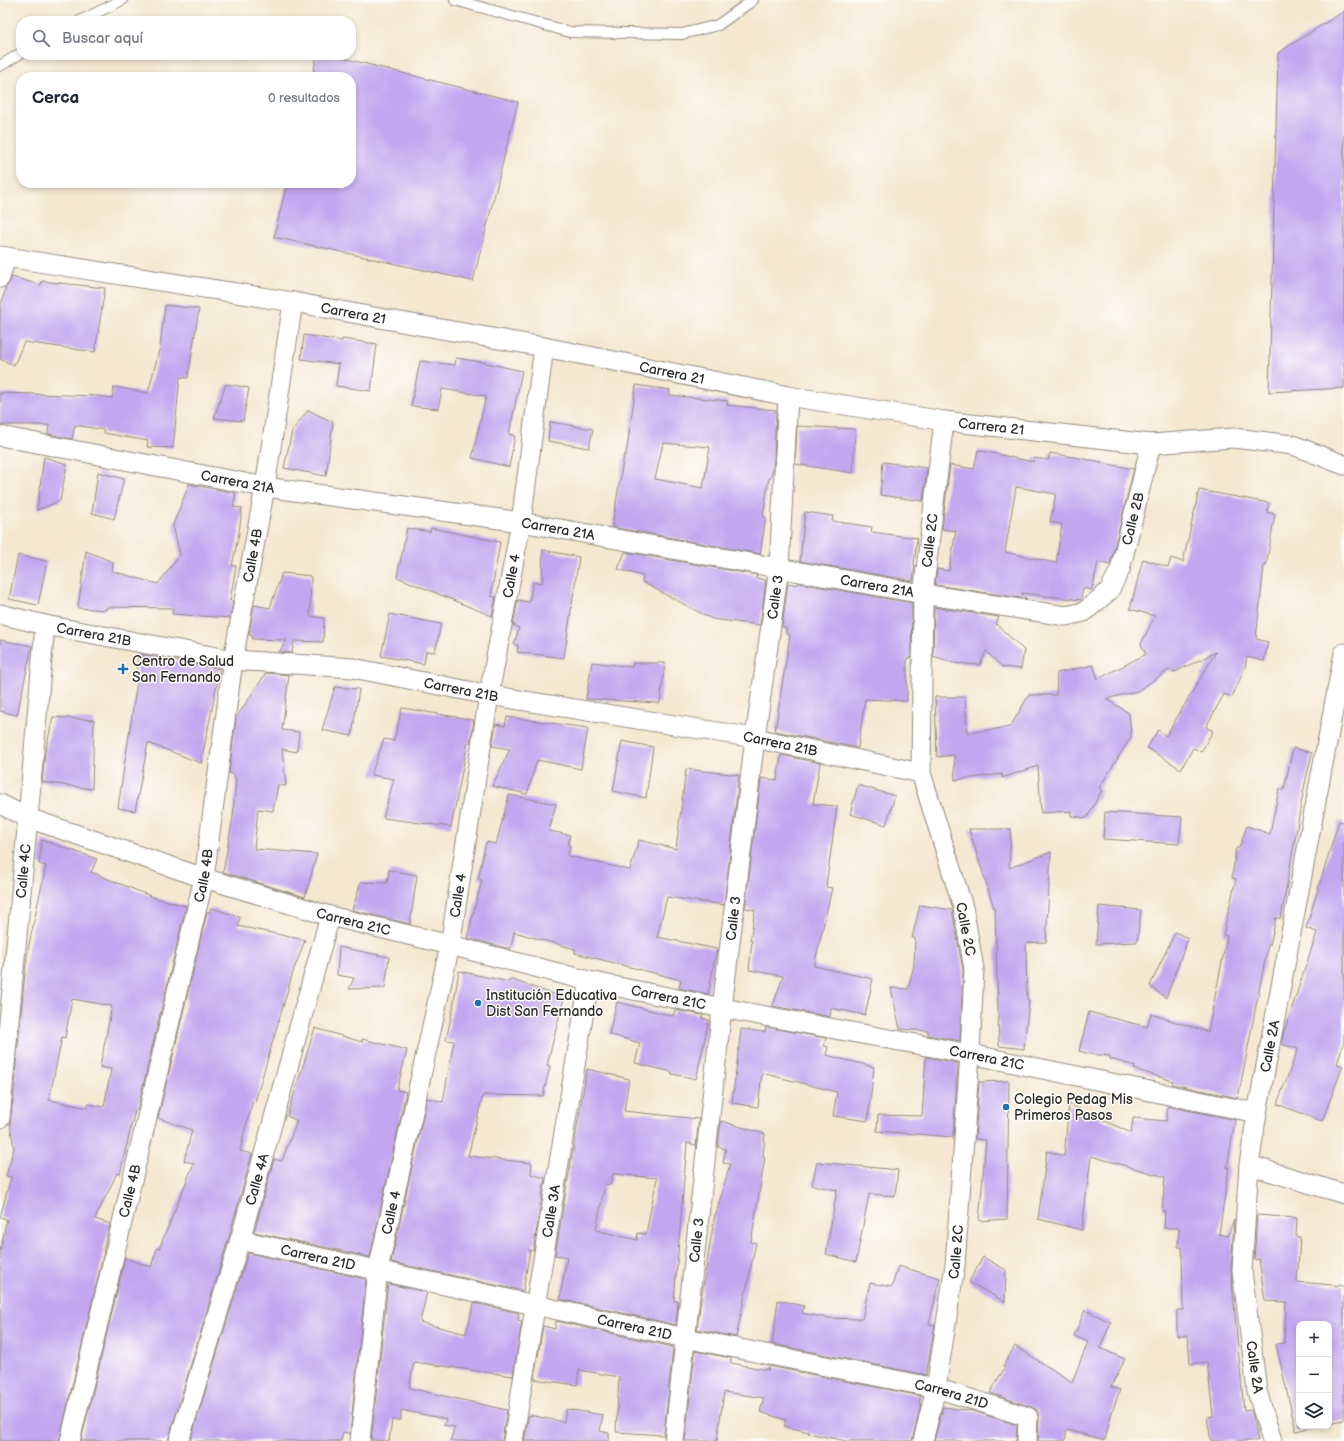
<!DOCTYPE html>
<html lang="es">
<head>
<meta charset="utf-8">
<style>
  :root { --surface:#fff; --page:#f6f6f7; --text:#1f2937; --muted:#747a83; --line:#e0e1e3 }
  body { margin:0; font-family:"Balsamiq Sans",sans-serif; background:var(--page); color:var(--text) }
  .controls { position:absolute; right:12px; bottom:12px; display:grid; overflow:hidden; border-radius:8px; box-shadow:0 2px 6px #0003 }
  .controls button { width:36px; height:36px; display:grid; place-items:center; padding:0; border:0; border-bottom:1px solid var(--line); background:var(--surface); color:var(--text); font:20px sans-serif }
  .list { margin:0; padding:0; list-style:none }
  h2 { display:flex; justify-content:space-between; align-items:center; height:52px; margin:0; padding:0 16px; font-size:17px }
  h2 small { font-size:13px; font-weight:400; color:var(--muted) }
  .icon { flex:none; width:22px; height:22px; fill:none; stroke:currentColor; stroke-width:2; stroke-linecap:round; stroke-linejoin:round }
  .map { position:relative; flex:none; width:1344px; height:1441px; overflow:hidden }
  .search { position:absolute; background:var(--surface); box-shadow:0 2px 6px #0003; left:16px; top:16px; width:340px; height:44px; display:flex; align-items:center; gap:10px; box-sizing:border-box; padding:0 14px; border-radius:16px; color:var(--muted); font-size:15px }
  .panel { position:absolute; background:var(--surface); box-shadow:0 2px 6px #0003; left:16px; top:72px; width:340px; height:116px; border-radius:16px }
  .map>svg:first-child { display:block }
  .building { fill:#c3a6f0; fill-rule:evenodd }
  .lines { fill:none; stroke-linecap:round; stroke-linejoin:round }
  .service-casing { stroke:#90897e; stroke-width:12 }
  .minor-casing { stroke:#90897e; stroke-width:21 }
  .service { stroke:#fff; stroke-width:10 }
  .minor { stroke:#fff; stroke-width:19 }
  .poi-dot { fill:#1f6fb2; stroke:#fdfcf7; stroke-width:1.5 }
  .labels { text-anchor:middle; stroke-width:3; stroke-linejoin:round; paint-order:stroke }
  .street-label { font-size:14px; fill:#2b2b2b; stroke:#fdfcf7 }
  .poi-label { font-size:14px; fill:#2b2b2b; stroke:#fdfcf7; text-anchor:start }
</style>
</head>
<body>
<div class="map">
<svg width="1344" height="1441" viewBox="0 0 1344 1441">
  <rect width="100%" height="100%" fill="#fdfcf7"/>
  <filter id="ink" filterUnits="userSpaceOnUse"><feTurbulence type="fractalNoise" baseFrequency=".025" numOctaves="2"/><feDisplacementMap in="SourceGraphic" scale="8" xChannelSelector="R" yChannelSelector="G"/><feConvolveMatrix kernelMatrix="1 2 1 2 8 2 1 2 1" color-interpolation-filters="sRGB"/></filter>
  <filter id="wash" filterUnits="userSpaceOnUse"><feTurbulence type="fractalNoise" baseFrequency=".012" numOctaves="4" result="noise"/><feDisplacementMap in="SourceGraphic" scale="16" xChannelSelector="R" yChannelSelector="G"/><feGaussianBlur stdDeviation="0.9" result="paint"/><feColorMatrix in="noise" values="0 0 0 0 0 0 0 0 0 0 0 0 0 0 0 0 0 1.4 0 .05"/><feComposite in="paint" operator="in"/></filter>
  <g filter="url(#wash)">
    <rect width="100%" height="100%" fill="#f5e7d0"/>
    <g id="blocks">
      <g class="building">
        <path d="M 1344,11 L 1344,388 L 1269,392 L 1278,53 Z"/>
        <path d="M 317,55 L 331,55 L 518,102 L 473,281 L 274,237 L 287,183 L 351,183 L 351,77 L 312,77 Z"/>
        <path d="M 12,277 L 41,285 L 42,281 L 105,288 L 95,352 L 24,342 L 14,365 L 0,359 L 0,309 L 6,287 L 10,281 Z"/>
        <path d="M 165,305 L 199,309 L 188,378 L 180,377 L 173,448 L 147,447 L 148,441 L 104,433 L 104,430 L 75,425 L 72,439 L 48,434 L 49,425 L 0,425 L 0,393 L 99,396 L 112,398 L 114,387 L 148,393 L 160,347 Z"/>
        <path d="M 304,335 L 342,341 L 342,339 L 377,344 L 371,391 L 336,386 L 339,364 L 301,359 Z"/>
        <path d="M 456,358 L 482,362 L 522,371 L 509,434 L 515,436 L 509,467 L 472,458 L 486,396 L 442,389 L 438,409 L 411,406 L 420,361 L 455,365 Z"/>
        <path d="M 226,384 L 249,388 L 243,421 L 214,418 Z"/>
        <path d="M 636,385 L 670,390 L 669,395 L 728,401 L 727,405 L 776,410 L 774,461 L 771,478 L 769,477 L 763,516 L 766,517 L 760,554 L 612,527 L 624,455 L 626,455 ZM 663,443 L 710,447 L 703,488 L 655,479 Z"/>
        <path d="M 308,410 L 333,422 L 326,476 L 284,468 L 292,431 Z"/>
        <path d="M 550,422 L 593,429 L 589,448 L 548,441 Z"/>
        <path d="M 797,426 L 855,429 L 853,473 L 795,464 Z"/>
        <path d="M 978,450 L 1033,462 L 1034,458 L 1048,460 L 1050,453 L 1102,462 L 1102,463 L 1134,469 L 1110,565 L 1098,562 L 1092,590 L 1083,588 L 1081,600 L 1021,593 L 1027,599 L 935,585 L 937,569 L 949,571 L 956,531 L 942,529 L 950,465 L 974,469 ZM 1016,487 L 1056,494 L 1050,522 L 1062,524 L 1056,563 L 1005,552 Z"/>
        <path d="M 44,457 L 67,464 L 60,501 L 37,510 Z"/>
        <path d="M 883,462 L 927,468 L 923,501 L 880,495 Z"/>
        <path d="M 98,472 L 124,479 L 114,519 L 92,513 Z"/>
        <path d="M 189,484 L 236,493 L 233,507 L 242,508 L 239,533 L 232,566 L 236,566 L 230,601 L 233,601 L 230,618 L 172,614 L 173,608 L 107,607 L 106,610 L 78,608 L 86,551 L 113,562 L 112,571 L 158,584 L 180,555 L 173,525 Z"/>
        <path d="M 1199,490 L 1269,503 L 1267,512 L 1275,514 L 1266,566 L 1264,565 L 1256,639 L 1268,642 L 1264,661 L 1247,657 L 1245,668 L 1232,697 L 1224,694 L 1206,727 L 1213,731 L 1201,752 L 1193,748 L 1181,769 L 1147,748 L 1158,730 L 1166,736 L 1216,652 L 1175,672 L 1169,670 L 1137,691 L 1106,699 L 1129,713 L 1131,737 L 1099,788 L 1102,790 L 1087,818 L 1071,816 L 1071,811 L 1041,813 L 1038,766 L 1002,778 L 1002,774 L 955,780 L 954,755 L 937,757 L 935,697 L 965,697 L 967,733 L 1010,727 L 1029,695 L 1056,695 L 1057,673 L 1093,665 L 1098,679 L 1146,654 L 1141,644 L 1155,616 L 1130,609 L 1143,559 L 1168,567 L 1171,558 L 1183,562 Z"/>
        <path d="M 805,512 L 833,516 L 832,521 L 872,527 L 871,532 L 917,538 L 914,565 L 915,565 L 913,581 L 800,561 Z"/>
        <path d="M 407,528 L 430,532 L 431,528 L 500,542 L 491,596 L 496,597 L 492,616 L 397,577 Z"/>
        <path d="M 543,550 L 579,557 L 564,658 L 517,652 L 518,645 L 514,644 L 519,628 L 513,625 L 518,600 L 529,602 L 533,582 L 542,583 Z"/>
        <path d="M 625,552 L 757,575 L 756,578 L 766,580 L 760,625 L 712,619 L 642,582 L 643,576 L 618,569 Z"/>
        <path d="M 18,555 L 47,561 L 38,605 L 9,599 Z"/>
        <path d="M 282,573 L 311,576 L 310,616 L 324,618 L 323,642 L 294,641 L 292,653 L 279,652 L 287,640 L 252,639 L 253,636 L 249,635 L 254,605 L 270,608 Z"/>
        <path d="M 788,583 L 797,585 L 798,583 L 912,603 L 911,658 L 907,658 L 907,701 L 865,699 L 858,748 L 775,731 L 790,635 L 786,634 L 786,628 L 782,627 Z"/>
        <path d="M 934,607 L 999,617 L 996,624 L 1024,650 L 1021,669 L 1002,667 L 986,651 L 980,665 L 954,663 L 933,656 Z"/>
        <path d="M 390,614 L 441,624 L 435,652 L 426,651 L 424,664 L 381,656 Z"/>
        <path d="M 0,640 L 32,646 L 17,715 L 0,711 Z"/>
        <path d="M 138,654 L 220,669 L 201,763 L 148,743 L 135,811 L 118,808 L 137,681 Z"/>
        <path d="M 592,662 L 632,667 L 633,663 L 665,663 L 660,703 L 586,699 Z"/>
        <path d="M 266,673 L 289,675 L 282,730 L 299,732 L 297,752 L 282,749 L 286,786 L 278,785 L 273,811 L 258,809 L 254,849 L 317,854 L 305,897 L 223,872 L 233,817 L 236,778 L 234,778 L 234,775 L 229,773 L 236,718 Z"/>
        <path d="M 335,687 L 359,689 L 352,736 L 322,730 Z"/>
        <path d="M 402,708 L 474,720 L 470,743 L 468,742 L 451,827 L 383,818 L 394,779 L 371,775 L 384,739 L 394,741 Z"/>
        <path d="M 53,717 L 94,720 L 92,789 L 42,782 L 45,753 Z"/>
        <path d="M 507,717 L 588,728 L 581,769 L 537,760 L 527,794 L 492,786 L 510,749 L 492,746 L 496,724 L 505,726 Z"/>
        <path d="M 622,741 L 653,747 L 646,798 L 613,791 Z"/>
        <path d="M 1293,748 L 1312,753 L 1303,793 L 1281,918 L 1276,918 L 1270,945 L 1268,945 L 1238,1098 L 1172,1084 L 1173,1081 L 1134,1069 L 1135,1066 L 1110,1059 L 1110,1056 L 1090,1054 L 1079,1051 L 1089,1012 L 1147,1027 L 1151,1014 L 1208,1032 L 1227,936 L 1223,935 L 1236,879 L 1232,878 L 1236,848 L 1239,848 L 1247,826 L 1270,834 L 1279,789 L 1284,790 Z"/>
        <path d="M 781,755 L 820,763 L 813,804 L 837,806 L 826,887 L 832,888 L 814,966 L 873,979 L 865,1015 L 831,1008 L 830,1017 L 773,1006 L 783,976 L 749,970 L 752,941 L 750,941 L 755,910 L 745,908 L 761,778 L 777,780 Z"/>
        <path d="M 686,769 L 739,775 L 724,905 L 667,897 L 657,937 L 717,949 L 708,994 L 679,988 L 681,980 L 575,953 L 575,949 L 514,932 L 511,949 L 467,938 L 482,880 L 478,879 L 486,842 L 496,844 L 509,795 L 556,804 L 549,831 L 570,835 L 568,845 L 570,846 L 568,856 L 630,870 L 639,840 L 676,849 Z"/>
        <path d="M 858,785 L 895,796 L 886,825 L 850,814 Z"/>
        <path d="M 1105,812 L 1182,817 L 1179,844 L 1103,839 Z"/>
        <path d="M 1339,821 L 1344,822 L 1344,1041 L 1337,1064 L 1343,1066 L 1322,1121 L 1277,1104 L 1298,1049 L 1281,1044 L 1283,1035 L 1317,932 L 1306,928 Z"/>
        <path d="M 969,829 L 1011,829 L 1009,868 L 1051,852 L 1046,942 L 1026,943 L 1027,1000 L 1029,1000 L 1024,1049 L 999,1046 L 995,911 Z"/>
        <path d="M 42,840 L 97,859 L 91,872 L 153,897 L 186,906 L 137,1111 L 135,1110 L 120,1174 L 117,1173 L 95,1219 L 110,1224 L 103,1251 L 104,1252 L 59,1441 L 0,1441 L 0,1251 L 7,1219 L 0,1217 L 11,1177 L 6,1176 L 14,1148 L 10,1123 L 16,1075 L 15,1075 L 25,973 L 28,949 L 46,866 L 39,864 ZM 72,999 L 112,1006 L 100,1067 L 111,1069 L 104,1107 L 88,1104 L 88,1108 L 49,1100 L 62,1037 L 65,1038 Z"/>
        <path d="M 389,870 L 417,875 L 410,924 L 352,910 L 361,882 L 387,883 Z"/>
        <path d="M 920,905 L 952,910 L 963,970 L 960,1041 L 928,1035 L 928,1031 L 900,1029 L 891,988 L 908,989 L 914,965 L 915,938 L 912,938 Z"/>
        <path d="M 1099,906 L 1141,910 L 1137,942 L 1096,944 Z"/>
        <path d="M 211,908 L 240,917 L 238,926 L 305,940 L 293,972 L 255,1102 L 253,1101 L 245,1129 L 240,1151 L 252,1154 L 229,1237 L 168,1441 L 81,1441 L 125,1258 L 151,1267 L 157,1248 L 159,1249 L 194,1163 L 184,1161 L 192,1130 L 158,1118 L 207,912 L 209,913 Z"/>
        <path d="M 1175,932 L 1188,938 L 1166,998 L 1150,986 Z"/>
        <path d="M 339,947 L 389,957 L 385,988 L 349,989 L 354,978 L 337,975 Z"/>
        <path d="M 459,971 L 509,982 L 510,979 L 564,998 L 547,1065 L 550,1066 L 543,1096 L 483,1095 L 468,1156 L 532,1163 L 531,1174 L 545,1178 L 533,1251 L 530,1250 L 523,1291 L 391,1262 L 427,1098 L 443,1102 L 454,1041 L 446,1040 L 453,1008 Z"/>
        <path d="M 617,1002 L 673,1016 L 675,1010 L 703,1015 L 702,1018 L 709,1020 L 696,1079 L 672,1074 L 672,1072 L 635,1063 L 640,1043 L 609,1034 Z"/>
        <path d="M 766,1027 L 826,1038 L 824,1046 L 828,1047 L 826,1055 L 874,1067 L 868,1121 L 833,1116 L 837,1092 L 762,1073 L 758,1107 L 732,1103 L 741,1029 L 765,1032 Z"/>
        <path d="M 315,1028 L 362,1042 L 362,1039 L 407,1050 L 397,1090 L 406,1092 L 370,1257 L 254,1232 L 274,1159 L 282,1161 L 297,1121 L 287,1116 Z"/>
        <path d="M 926,1057 L 958,1063 L 953,1137 L 877,1131 L 878,1115 L 922,1116 Z"/>
        <path d="M 587,1069 L 629,1079 L 624,1111 L 699,1119 L 696,1145 L 687,1143 L 674,1301 L 678,1301 L 676,1325 L 560,1299 L 567,1257 L 555,1255 ZM 613,1174 L 657,1178 L 646,1234 L 638,1233 L 637,1240 L 596,1230 L 605,1184 L 610,1185 Z"/>
        <path d="M 1009,1081 L 1007,1219 L 979,1221 L 986,1140 L 975,1139 L 979,1082 Z"/>
        <path d="M 1069,1104 L 1131,1133 L 1133,1118 L 1166,1121 L 1168,1106 L 1235,1120 L 1227,1168 L 1229,1167 L 1219,1234 L 1228,1236 L 1234,1220 L 1231,1271 L 1244,1411 L 1251,1410 L 1255,1424 L 1258,1441 L 1211,1441 L 1207,1417 L 1213,1416 L 1207,1362 L 1190,1364 L 1188,1336 L 1177,1336 L 1177,1310 L 1183,1310 L 1182,1247 L 1178,1247 L 1179,1228 L 1164,1228 L 1165,1211 L 1162,1211 L 1165,1177 L 1091,1156 L 1082,1230 L 1038,1219 L 1047,1151 L 1064,1156 Z"/>
        <path d="M 721,1121 L 765,1134 L 763,1157 L 765,1157 L 751,1242 L 756,1243 L 736,1337 L 697,1329 L 701,1299 L 715,1214 L 716,1214 L 730,1164 L 723,1163 L 726,1149 L 718,1147 Z"/>
        <path d="M 817,1162 L 898,1170 L 895,1196 L 869,1194 L 856,1262 L 826,1254 L 837,1190 L 812,1185 Z"/>
        <path d="M 1257,1215 L 1297,1218 L 1296,1237 L 1300,1237 L 1297,1282 L 1344,1286 L 1344,1420 L 1329,1423 L 1329,1324 L 1299,1324 L 1299,1426 L 1317,1426 L 1296,1431 L 1276,1344 L 1284,1343 L 1286,1302 L 1265,1301 L 1259,1259 L 1254,1260 Z"/>
        <path d="M 248,1253 L 366,1279 L 350,1434 L 343,1432 L 341,1441 L 190,1441 Z"/>
        <path d="M 983,1257 L 1006,1270 L 1005,1302 L 969,1282 Z"/>
        <path d="M 898,1266 L 940,1278 L 929,1324 L 935,1325 L 926,1375 L 772,1344 L 778,1300 L 804,1306 L 802,1313 L 827,1318 L 862,1319 L 870,1283 L 892,1287 Z"/>
        <path d="M 388,1284 L 427,1292 L 420,1322 L 466,1334 L 474,1303 L 519,1313 L 518,1320 L 522,1321 L 513,1376 L 414,1362 L 409,1388 L 507,1410 L 502,1441 L 450,1441 L 455,1427 L 444,1425 L 446,1419 L 401,1410 L 401,1420 L 392,1420 L 389,1441 L 371,1440 Z"/>
        <path d="M 1085,1310 L 1111,1322 L 1100,1348 L 1125,1359 L 1111,1387 L 1120,1390 L 1111,1415 L 1105,1440 L 1067,1430 L 1065,1441 L 1038,1441 L 1039,1417 L 1037,1410 L 1031,1407 L 990,1393 L 1005,1367 L 1003,1366 L 1015,1346 L 1072,1382 L 1088,1342 L 1074,1336 Z"/>
        <path d="M 556,1321 L 673,1347 L 664,1435 L 616,1432 L 619,1377 L 579,1370 L 577,1385 L 534,1379 L 543,1326 L 555,1329 Z"/>
        <path d="M 695,1351 L 731,1358 L 731,1363 L 768,1370 L 769,1366 L 921,1396 L 919,1403 L 921,1404 L 912,1441 L 846,1441 L 808,1433 L 809,1432 L 784,1426 L 786,1420 L 760,1412 L 764,1398 L 724,1392 L 717,1441 L 685,1441 Z"/>
        <path d="M 943,1407 L 973,1411 L 1017,1425 L 1016,1441 L 934,1441 Z"/>
        <path d="M 566,1409 L 603,1415 L 600,1431 L 609,1433 L 609,1441 L 524,1441 L 529,1415 L 564,1422 Z"/>
      </g>
    </g>
  </g>
  <g filter="url(#ink)">
    <use href="#blocks" fill-opacity="0" stroke="#90897e" stroke-width="1"/>
    <g class="lines">
      <defs>
        <g id="service">
          <path d="M 455,0 L 570,32 L 682,34 L 718,25 L 753,0"/>
          <path d="M 80,21 L 122,0"/>
          <path d="M 0,66 L 21,53"/>
        </g>
        <g id="minor">
          <path id="s1" d="M 0,256 L 293,302 L 401,322 L 544,347 L 788,396 L 944,421 L 1151,444 L 1233,438 L 1293,445 L 1344,465"/>
          <path d="M 0,278 L 6,257"/>
          <path id="s2" d="M 0,436 L 265,487 L 521,522 L 923,594 L 1066,616 L 1084,612 L 1109,591 L 1120,570 L 1151,444"/>
          <path id="s3" d="M 0,614 L 45,625 L 233,660 L 353,668 L 489,695 L 755,738 L 921,773"/>
          <path id="s4" d="M 0,804 L 28,818 L 204,878 L 330,916 L 450,945 L 589,981 L 722,1008 L 970,1054 L 1257,1113"/>
          <path id="s5" d="M 0,1118 L 28,818 L 45,625"/>
          <path d="M 1249,1165 L 1344,1194"/>
          <path id="s6" d="M 240,1240 L 685,1338 L 936,1388 L 1028,1417 L 1027,1441"/>
          <path id="s7" d="M 70,1441 L 204,878 L 233,660 L 265,487 L 293,302"/>
          <path id="s8" d="M 179,1441 L 240,1240 L 330,916"/>
          <path id="s9" d="M 360,1441 L 378,1270 L 450,945 L 489,695 L 521,522 L 544,347"/>
          <path id="s10" d="M 513,1441 L 589,981"/>
          <path id="s11" d="M 674,1441 L 722,1008 L 755,738 L 779,568 L 788,396"/>
          <path id="s12" d="M 923,1441 L 936,1388 L 955,1265 L 970,1054 L 974,969 L 963,907 L 921,773 L 923,594 L 944,421"/>
          <path id="s13" d="M 1272,1441 L 1257,1391 L 1242,1270 L 1249,1165 L 1257,1113 L 1344,653"/>
        </g>
      </defs>
      <use href="#service" class="service-casing"/>
      <use href="#minor" class="minor-casing"/>
      <use href="#service" class="service"/>
      <use href="#minor" class="minor"/>
    </g>
  </g>
  <g class="poi-dot">
    <path d="M121 663h4v4h4v4h-4v4h-4v-4h-4v-4h4z"/>
    <circle cx="478" cy="1003" r="4"/>
    <circle cx="1006" cy="1107" r="4"/>
  </g>
  <g class="labels">
    <g class="street-label">
      <text dy="5" stroke="none"><textPath href="#s1" startOffset="358">Carrera 21</textPath></text>
      <text dy="5" stroke="none"><textPath href="#s1" startOffset="682">Carrera 21</textPath></text>
      <text dy="5" stroke="none"><textPath href="#s1" startOffset="1006">Carrera 21</textPath></text>
      <text dy="5" stroke="none"><textPath href="#s2" startOffset="242">Carrera 21A</textPath></text>
      <text dy="5" stroke="none"><textPath href="#s2" startOffset="1209">Calle 2B</textPath></text>
      <text dy="5" stroke="none"><textPath href="#s2" startOffset="566">Carrera 21A</textPath></text>
      <text dy="5" stroke="none"><textPath href="#s12" startOffset="912">Calle 2C</textPath></text>
      <text dy="5" stroke="none"><textPath href="#s7" startOffset="905">Calle 4B</textPath></text>
      <text dy="5" stroke="none"><textPath href="#s9" startOffset="879">Calle 4</textPath></text>
      <text dy="5" stroke="none"><textPath href="#s2" startOffset="890">Carrera 21A</textPath></text>
      <text dy="5" stroke="none"><textPath href="#s11" startOffset="850">Calle 3</textPath></text>
      <text dy="5" stroke="none"><textPath href="#s3" startOffset="96">Carrera 21B</textPath></text>
      <text dy="5" stroke="none"><textPath href="#s3" startOffset="468">Carrera 21B</textPath></text>
      <text dy="5" stroke="none"><textPath href="#s3" startOffset="792">Carrera 21B</textPath></text>
      <text dy="5" stroke="none"><textPath href="#s5" startOffset="248">Calle 4C</textPath></text>
      <text dy="5" stroke="none"><textPath href="#s7" startOffset="581">Calle 4B</textPath></text>
      <text dy="5" stroke="none"><textPath href="#s9" startOffset="555">Calle 4</textPath></text>
      <text dy="5" stroke="none"><textPath href="#s11" startOffset="526">Calle 3</textPath></text>
      <text dy="5" stroke="none"><textPath href="#s4" startOffset="373">Carrera 21C</textPath></text>
      <text transform="translate(966 929) rotate(79)" y="5">Calle 2C</text>
      <text dy="5" stroke="none"><textPath href="#s4" startOffset="697">Carrera 21C</textPath></text>
      <text dy="5" stroke="none"><textPath href="#s13" startOffset="400">Calle 2A</textPath></text>
      <text dy="5" stroke="none"><textPath href="#s4" startOffset="1021">Carrera 21C</textPath></text>
      <text dy="5" stroke="none"><textPath href="#s8" startOffset="273">Calle 4A</textPath></text>
      <text dy="5" stroke="none"><textPath href="#s7" startOffset="257">Calle 4B</textPath></text>
      <text dy="5" stroke="none"><textPath href="#s10" startOffset="233">Calle 3A</textPath></text>
      <text dy="5" stroke="none"><textPath href="#s9" startOffset="231">Calle 4</textPath></text>
      <text dy="5" stroke="none"><textPath href="#s11" startOffset="202">Calle 3</textPath></text>
      <text dy="5" stroke="none"><textPath href="#s12" startOffset="192">Calle 2C</textPath></text>
      <text dy="5" stroke="none"><textPath href="#s6" startOffset="80">Carrera 21D</textPath></text>
      <text dy="5" stroke="none"><textPath href="#s6" startOffset="404">Carrera 21D</textPath></text>
      <text transform="translate(1255 1367) rotate(82)" y="5">Calle 2A</text>
      <text dy="5" stroke="none"><textPath href="#s6" startOffset="728">Carrera 21D</textPath></text>
    </g>
    <g class="poi-label">
      <text x="132" y="666">Centro de Salud<tspan x="132" dy="16">San Fernando</tspan></text>
      <text x="486" y="1000">Institución Educativa<tspan x="486" dy="16">Dist San Fernando</tspan></text>
      <text x="1014" y="1104">Colegio Pedag Mis<tspan x="1014" dy="16">Primeros Pasos</tspan></text>
    </g>
  </g>
</svg>
<div class="controls">
<button>+</button>
<button>−</button>
<button><svg class="icon" aria-label="layers" viewBox="0 0 24 24"><path d="M12 4l9 5-9 5-9-5zM3 14l9 5 9-5"/></svg></button>
</div>
<div class="search"><svg class="icon" aria-label="search" viewBox="0 0 24 24"><circle cx="10" cy="10" r="6"/><path d="M15 15l6 6"/></svg>Buscar aquí</div>
<section class="panel">
<h2>Cerca<small>0 resultados</small></h2>
<ul class="list">
</ul>
</section>
</div>
</body>
</html>
